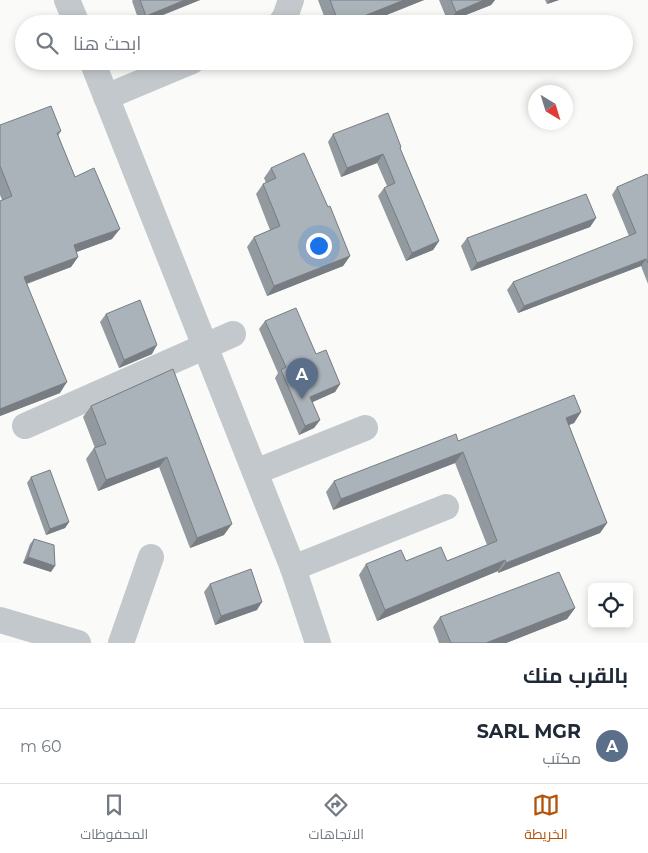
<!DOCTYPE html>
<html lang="ar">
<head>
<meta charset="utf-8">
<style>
  :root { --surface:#fff; --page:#f6f6f7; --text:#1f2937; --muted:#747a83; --line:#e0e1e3; --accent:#b45309 }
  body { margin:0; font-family:Montserrat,Cairo,sans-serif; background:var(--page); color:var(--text); direction:rtl }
  .controls { position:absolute; right:15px; bottom:15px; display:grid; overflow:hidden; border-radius:8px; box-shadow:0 2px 8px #0003 }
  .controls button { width:45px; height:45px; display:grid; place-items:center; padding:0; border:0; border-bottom:1px solid var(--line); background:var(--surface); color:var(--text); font:25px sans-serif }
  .compass { position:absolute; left:528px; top:85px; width:45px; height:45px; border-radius:50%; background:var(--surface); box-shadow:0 2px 8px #0003; rotate:142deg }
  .you { position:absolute; left:318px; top:245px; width:18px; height:18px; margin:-12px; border:4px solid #fff; border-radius:50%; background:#1a73e8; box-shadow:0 0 0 8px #1a73e833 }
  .badge { display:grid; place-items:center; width:32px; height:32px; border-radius:50%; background:var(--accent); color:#fff; font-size:16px; font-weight:700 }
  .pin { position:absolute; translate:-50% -41px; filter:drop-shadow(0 1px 2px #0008) }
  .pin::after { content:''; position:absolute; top:26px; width:18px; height:15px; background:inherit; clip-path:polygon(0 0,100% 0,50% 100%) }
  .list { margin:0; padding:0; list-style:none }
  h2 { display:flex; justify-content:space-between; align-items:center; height:65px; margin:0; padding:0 20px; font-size:21px }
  h2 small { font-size:16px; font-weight:400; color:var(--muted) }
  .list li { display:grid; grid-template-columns:32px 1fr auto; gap:15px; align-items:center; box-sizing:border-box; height:75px; padding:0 20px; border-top:1px solid var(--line) }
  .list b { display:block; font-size:19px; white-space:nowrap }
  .list p { margin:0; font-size:16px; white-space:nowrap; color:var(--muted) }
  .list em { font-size:16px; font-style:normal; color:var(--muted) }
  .icon { flex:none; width:28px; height:28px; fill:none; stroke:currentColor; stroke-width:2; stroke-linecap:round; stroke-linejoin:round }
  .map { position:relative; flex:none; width:648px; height:643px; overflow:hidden; direction:ltr }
  .search { position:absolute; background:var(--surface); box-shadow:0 2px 8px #0003; left:15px; right:15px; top:15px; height:55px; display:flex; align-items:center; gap:12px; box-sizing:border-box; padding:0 18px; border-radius:28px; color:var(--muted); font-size:19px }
  .sheet { height:140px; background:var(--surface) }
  nav { display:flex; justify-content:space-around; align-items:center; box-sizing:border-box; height:70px; border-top:1px solid var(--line); background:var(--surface); font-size:14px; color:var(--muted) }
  nav a { display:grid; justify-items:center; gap:2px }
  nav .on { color:var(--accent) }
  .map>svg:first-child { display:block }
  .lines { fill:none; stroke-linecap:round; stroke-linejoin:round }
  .minor { stroke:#c3c8cc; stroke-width:26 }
  .wall { fill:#929a9f }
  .shaded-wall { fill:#777d82 }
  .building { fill:#aab3b9; stroke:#777d82 }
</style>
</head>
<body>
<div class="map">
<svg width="648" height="643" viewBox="0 0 648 643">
  <rect width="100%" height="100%" fill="#fafaf8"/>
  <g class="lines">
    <g class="minor">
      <path d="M 67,0 L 77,24"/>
      <path d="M 280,24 L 285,17 L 291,0"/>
      <path d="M 92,61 L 293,568 L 318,643"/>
      <path d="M 106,97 L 192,61"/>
      <path d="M 25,426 L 233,334"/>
      <path d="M 255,472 L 365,428"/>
      <path d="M 293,568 L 446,507"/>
      <path d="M 0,620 L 78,643"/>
      <path d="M 121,643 L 151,557"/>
    </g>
  </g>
  <g class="wall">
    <path d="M 133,0 L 200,0 L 141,24 L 140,24 L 132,1 Z"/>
    <path d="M 318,0 L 424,0 L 364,24 L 327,24 Z"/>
    <path d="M 439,0 L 495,0 L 491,5 L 448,22 Z"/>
    <path d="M 545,0 L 559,0 L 547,4 Z"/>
    <path d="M 0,125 L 61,131 L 58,136 L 75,177 L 112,239 L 76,252 L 78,257 L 71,267 L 27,284 L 60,393 L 0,416 L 0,201 L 2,200 L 0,195 Z"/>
    <path d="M 333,134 L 400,149 L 439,241 L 433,250 L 406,261 L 378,196 L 384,188 L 387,186 L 377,163 L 341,177 L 328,142 Z"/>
    <path d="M 271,168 L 328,207 L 350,256 L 343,266 L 267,296 L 247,247 L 254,237 L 270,230 L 256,194 L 263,184 L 266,183 L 264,178 Z"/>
    <path d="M 648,176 L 648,284 L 641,266 L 518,313 L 507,290 L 513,282 L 629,236 L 612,195 L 617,187 Z"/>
    <path d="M 596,218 L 590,227 L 471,271 L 461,246 L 467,238 Z"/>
    <path d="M 106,314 L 152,354 L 119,368 L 100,322 Z"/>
    <path d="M 265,321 L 316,354 L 340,384 L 335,392 L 312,402 L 320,420 L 314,428 L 299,435 L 275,378 L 278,373 L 259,329 Z"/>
    <path d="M 173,369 L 224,535 L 190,548 L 159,467 L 98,491 L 86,459 L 94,448 L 95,448 L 83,417 L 91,406 Z"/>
    <path d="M 581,412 L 574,423 L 569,425 L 607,523 L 600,533 L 498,573 L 498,571 L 377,621 L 359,575 L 366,564 L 406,561 L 447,561 L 487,545 L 455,463 L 333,510 L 326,492 L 334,481 L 458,441 Z"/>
    <path d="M 31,477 L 69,522 L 65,528 L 46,535 L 27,483 Z"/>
    <path d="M 34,539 L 51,572 L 23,563 L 30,544 Z"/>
    <path d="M 210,584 L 257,610 L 215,625 L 204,592 Z"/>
    <path d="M 575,608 L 567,619 L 506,643 L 439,643 L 433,627 L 440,617 Z"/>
  </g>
  <g class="shaded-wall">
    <path d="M 185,0 L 200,0 L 140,24 L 146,16 Z"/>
    <path d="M 404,0 L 424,0 L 364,24 L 344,24 Z"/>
    <path d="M 484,0 L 495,0 L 491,5 L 448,22 L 456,12 Z"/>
    <path d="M 550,0 L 559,0 L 547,4 Z"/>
    <path d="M 383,154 L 377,163 L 341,177 L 347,168 Z"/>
    <path d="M 596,218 L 590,227 L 471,271 L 477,263 Z"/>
    <path d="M 120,229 L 112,239 L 66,256 L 74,245 Z"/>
    <path d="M 439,241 L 433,250 L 406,261 L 412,253 Z"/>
    <path d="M 350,256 L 343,266 L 267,296 L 274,286 Z"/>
    <path d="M 78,257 L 71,267 L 17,287 L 24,277 Z"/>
    <path d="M 646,259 L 641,266 L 518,313 L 524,306 Z"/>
    <path d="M 157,345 L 152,354 L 119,368 L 124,360 Z"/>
    <path d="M 67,382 L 60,393 L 0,416 L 0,409 Z"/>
    <path d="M 340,384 L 335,392 L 304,406 L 310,397 Z"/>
    <path d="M 581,412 L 574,423 L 559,429 L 566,418 Z"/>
    <path d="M 320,420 L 314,428 L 299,435 L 305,426 Z"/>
    <path d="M 463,452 L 455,463 L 333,510 L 341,499 Z"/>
    <path d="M 167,457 L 159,467 L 98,491 L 106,480 Z"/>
    <path d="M 69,522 L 65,528 L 46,535 L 50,529 Z"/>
    <path d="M 607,523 L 600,533 L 498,573 L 506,563 Z"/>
    <path d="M 232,524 L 224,535 L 190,548 L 197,538 Z"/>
    <path d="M 28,557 L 55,566 L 51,572 L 23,563 Z"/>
    <path d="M 505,560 L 498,571 L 377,621 L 385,610 Z"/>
    <path d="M 262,602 L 257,610 L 215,625 L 221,616 Z"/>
    <path d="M 575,608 L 567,619 L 506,643 L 486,643 Z"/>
  </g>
  <g class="building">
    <path d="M 140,0 L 185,0 L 146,16 Z"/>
    <path d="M 330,0 L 404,0 L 344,24 L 339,24 Z"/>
    <path d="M 451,0 L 484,0 L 456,12 Z"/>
    <path d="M 51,106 L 61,131 L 57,133 L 75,177 L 94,168 L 120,229 L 74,245 L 78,257 L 24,277 L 67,382 L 0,409 L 0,201 L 12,196 L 0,166 L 0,125 Z"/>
    <path d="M 388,113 L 401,147 L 400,148 L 439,241 L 412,253 L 384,188 L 395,183 L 383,154 L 347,168 L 333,134 Z"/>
    <path d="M 304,153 L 328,207 L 330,206 L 350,256 L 274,286 L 254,237 L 280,226 L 263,184 L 276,178 L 271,168 Z"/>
    <path d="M 647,174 L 648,176 L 648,263 L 646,259 L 524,306 L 513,282 L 636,233 L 617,187 Z"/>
    <path d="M 586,194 L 596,218 L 477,263 L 467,238 Z"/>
    <path d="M 140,300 L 157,345 L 124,360 L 106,314 Z"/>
    <path d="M 296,308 L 316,354 L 326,350 L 340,384 L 310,397 L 320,420 L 305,426 L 281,370 L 286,367 L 265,321 Z"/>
    <path d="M 173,369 L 232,524 L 197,538 L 167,457 L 106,480 L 94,448 L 106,444 L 91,406 Z"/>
    <path d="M 574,395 L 581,412 L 566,418 L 607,523 L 506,563 L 505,560 L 385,610 L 366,564 L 401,550 L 406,561 L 441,547 L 447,561 L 497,541 L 463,452 L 341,499 L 334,481 L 456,434 L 458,441 Z"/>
    <path d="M 50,470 L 69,522 L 50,529 L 31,477 Z"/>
    <path d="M 34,539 L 54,545 L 55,566 L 28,557 Z"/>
    <path d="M 251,569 L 262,602 L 221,616 L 210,584 Z"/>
    <path d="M 559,572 L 575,608 L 486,643 L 451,643 L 440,617 Z"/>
  </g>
</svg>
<div class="controls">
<button><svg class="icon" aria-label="locate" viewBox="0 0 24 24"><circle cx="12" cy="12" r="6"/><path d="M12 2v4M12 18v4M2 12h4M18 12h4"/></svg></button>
</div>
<svg class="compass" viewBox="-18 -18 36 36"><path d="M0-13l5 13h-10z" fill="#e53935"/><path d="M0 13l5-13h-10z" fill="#747a83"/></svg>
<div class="you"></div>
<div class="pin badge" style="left:302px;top:399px;background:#5c6f8a">A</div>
<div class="search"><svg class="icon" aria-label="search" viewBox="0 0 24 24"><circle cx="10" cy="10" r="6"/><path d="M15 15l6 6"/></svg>ابحث هنا</div>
</div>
<section class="sheet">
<h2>بالقرب منك<small></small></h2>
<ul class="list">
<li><span class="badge" style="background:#5c6f8a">A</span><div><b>SARL MGR</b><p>مكتب</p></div><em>60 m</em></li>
</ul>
</section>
<nav>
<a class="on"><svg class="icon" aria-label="map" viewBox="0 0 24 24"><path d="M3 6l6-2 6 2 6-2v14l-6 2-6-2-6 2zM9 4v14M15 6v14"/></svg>الخريطة</a>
<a><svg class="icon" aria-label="directions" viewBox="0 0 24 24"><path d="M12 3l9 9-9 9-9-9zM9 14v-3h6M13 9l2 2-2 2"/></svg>الاتجاهات</a>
<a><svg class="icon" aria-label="saved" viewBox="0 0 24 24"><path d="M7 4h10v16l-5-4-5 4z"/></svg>المحفوظات</a>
</nav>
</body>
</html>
